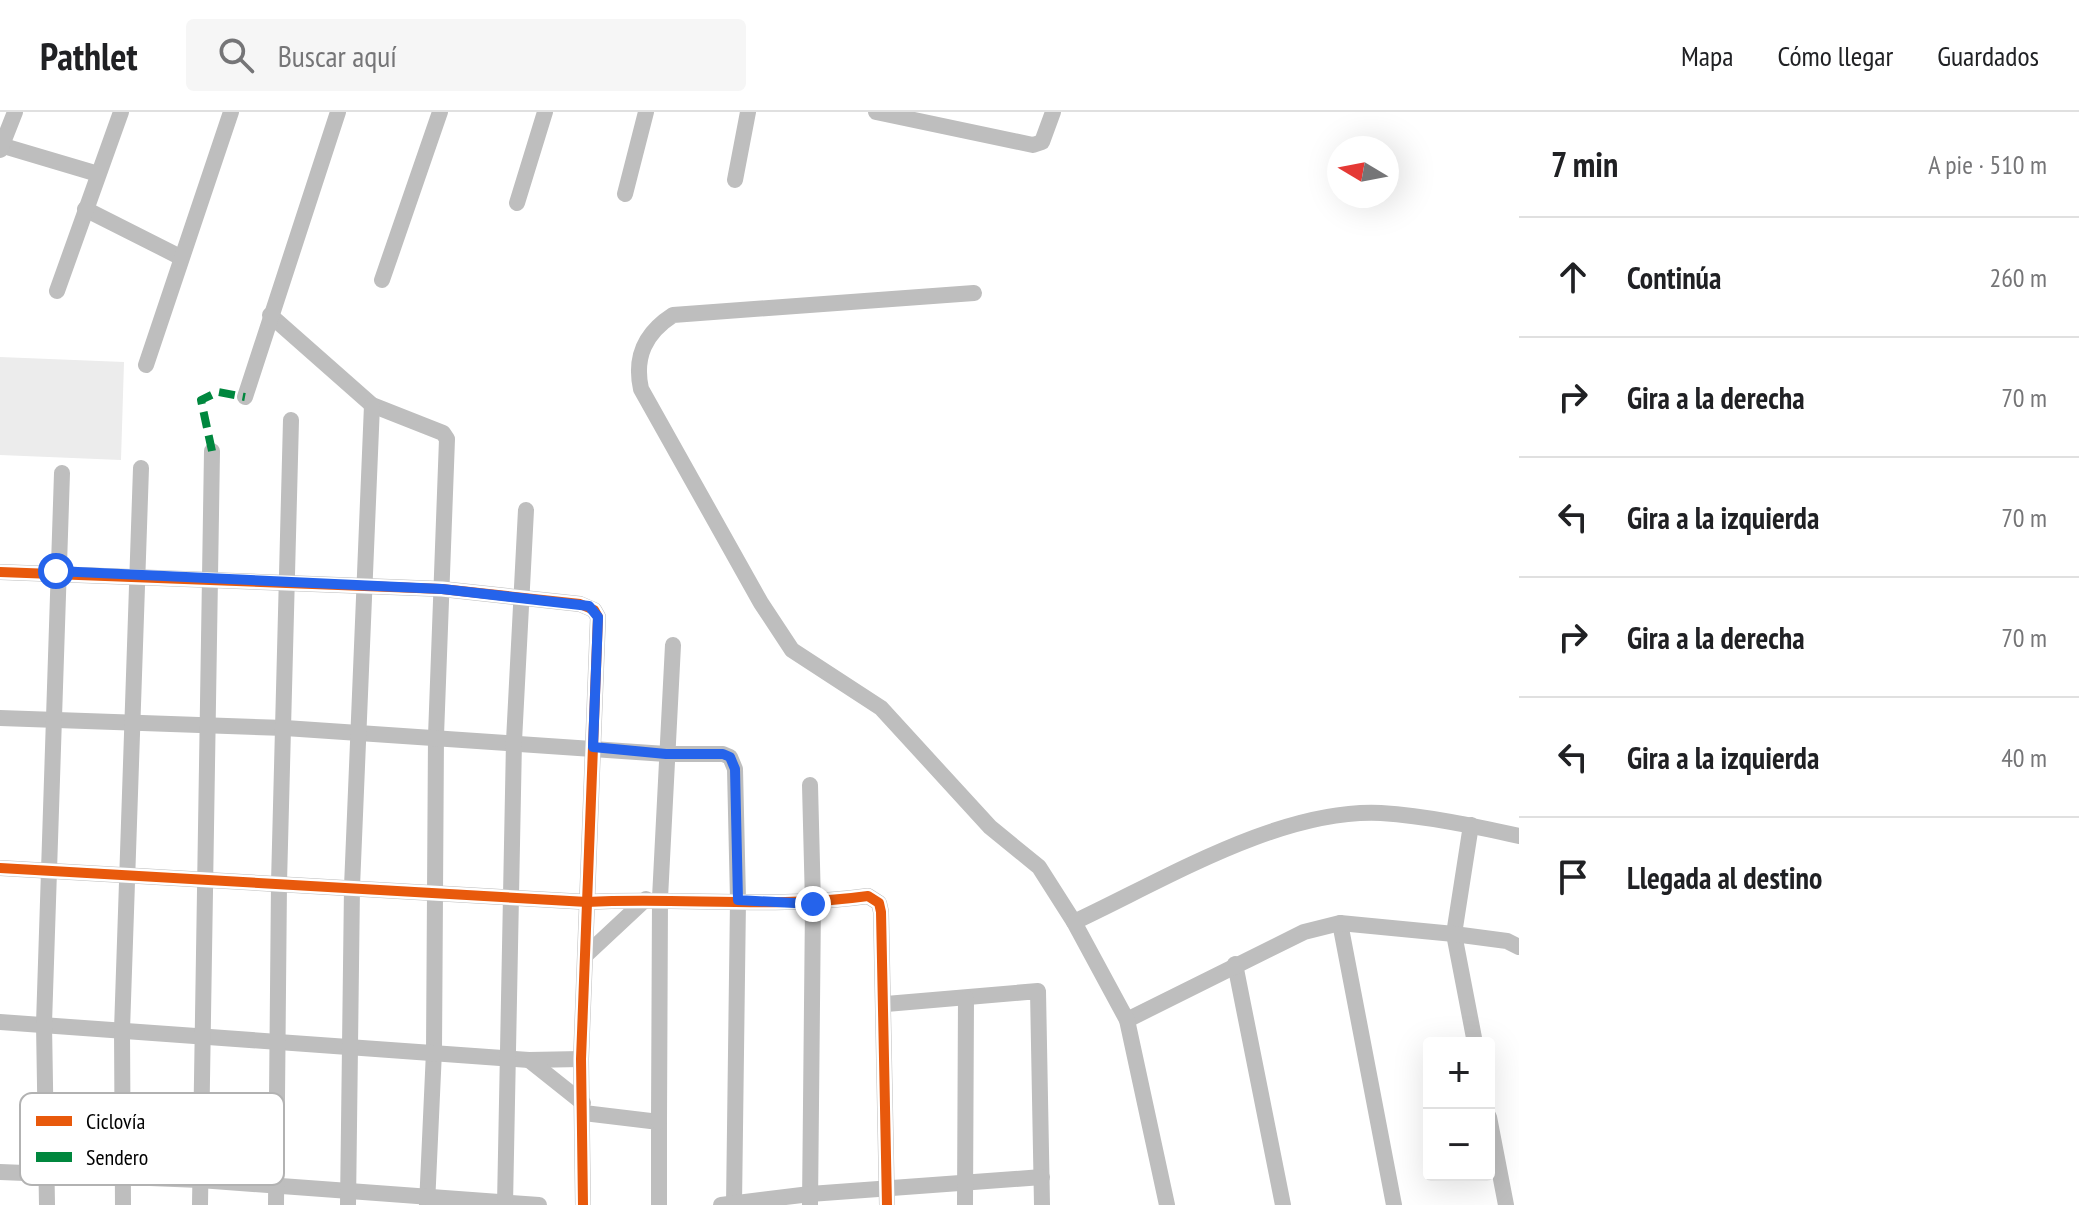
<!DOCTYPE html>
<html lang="es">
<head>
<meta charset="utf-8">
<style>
  :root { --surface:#fff; --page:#f6f6f6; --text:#202124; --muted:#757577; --line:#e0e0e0 }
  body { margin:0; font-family:"PT Sans Narrow",sans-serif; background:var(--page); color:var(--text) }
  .controls { position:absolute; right:24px; bottom:24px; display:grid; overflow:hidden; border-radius:8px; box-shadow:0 8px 32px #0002 }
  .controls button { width:72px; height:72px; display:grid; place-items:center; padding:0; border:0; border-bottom:2px solid var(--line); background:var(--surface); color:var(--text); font:40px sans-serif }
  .compass { position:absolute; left:1327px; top:24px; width:72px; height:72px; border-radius:50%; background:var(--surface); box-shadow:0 8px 32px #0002; rotate:280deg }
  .stop { position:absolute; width:24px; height:24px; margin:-18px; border:6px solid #2563eb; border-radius:50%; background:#fff }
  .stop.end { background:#2563eb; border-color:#fff; box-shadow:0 2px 8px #0008 }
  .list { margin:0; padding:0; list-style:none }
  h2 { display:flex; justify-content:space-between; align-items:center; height:104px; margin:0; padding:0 32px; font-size:34px }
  h2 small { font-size:26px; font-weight:400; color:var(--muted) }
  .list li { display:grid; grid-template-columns:52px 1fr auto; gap:24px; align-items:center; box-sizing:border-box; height:120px; padding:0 32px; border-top:2px solid var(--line) }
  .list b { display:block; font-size:30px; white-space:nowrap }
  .list em { font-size:26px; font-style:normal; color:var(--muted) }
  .icon { flex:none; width:44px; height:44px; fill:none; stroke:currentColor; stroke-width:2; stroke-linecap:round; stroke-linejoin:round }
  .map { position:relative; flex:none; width:1519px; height:1093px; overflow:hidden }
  header { display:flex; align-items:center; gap:48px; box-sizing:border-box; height:112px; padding:0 40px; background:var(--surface); border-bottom:2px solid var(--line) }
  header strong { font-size:38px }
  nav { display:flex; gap:44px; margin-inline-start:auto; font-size:28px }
  .search { width:560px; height:72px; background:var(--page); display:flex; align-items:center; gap:20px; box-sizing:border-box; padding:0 28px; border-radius:8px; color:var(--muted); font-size:30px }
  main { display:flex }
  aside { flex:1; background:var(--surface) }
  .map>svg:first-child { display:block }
  .green { fill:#ececec }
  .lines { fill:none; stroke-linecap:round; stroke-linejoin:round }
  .street { stroke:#bebebe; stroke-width:16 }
  .quiet { stroke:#00873e; stroke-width:8; stroke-dasharray:16 8; stroke-linecap:butt }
  .cycleway-casing { stroke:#fff; stroke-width:15 }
  .cycleway { stroke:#e8590c; stroke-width:10 }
  .route { stroke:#2563eb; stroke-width:10 }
  .key { fill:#fff; stroke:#b2b2b2; stroke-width:2 }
  .key-label { font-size:22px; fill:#000 }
</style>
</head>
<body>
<header>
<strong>Pathlet</strong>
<div class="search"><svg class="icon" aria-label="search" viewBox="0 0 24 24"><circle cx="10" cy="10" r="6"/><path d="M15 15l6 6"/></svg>Buscar aquí</div>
<nav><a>Mapa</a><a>Cómo llegar</a><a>Guardados</a></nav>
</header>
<main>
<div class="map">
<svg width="1519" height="1093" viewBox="0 0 1519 1093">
  <rect width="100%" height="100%" fill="#fff"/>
  <path class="green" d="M 0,245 L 124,250 L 121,348 L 0,343 Z"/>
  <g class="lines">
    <g class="street">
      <path d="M 876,0 L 1033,33 L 1042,30 L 1053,0"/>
      <path d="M 0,33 L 98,62"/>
      <path d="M 0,38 L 15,0"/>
      <path d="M 735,68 L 748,0"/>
      <path d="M 625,82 L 646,0"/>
      <path d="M 517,91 L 545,0"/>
      <path d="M 85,97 L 180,145"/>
      <path d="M 382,168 L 440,0"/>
      <path d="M 57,179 L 121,0"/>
      <path d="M 974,181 L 673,203 C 645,221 634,245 641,277 L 761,491 L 792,538 L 881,596 L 990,715 L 1039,755 L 1074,810"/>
      <path d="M 270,203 L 372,293 L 443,321 L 447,327 L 436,624 L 434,939 L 427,1093"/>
      <path d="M 146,253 L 231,0"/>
      <path d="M 245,285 L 338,0"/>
      <path d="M 0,460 L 442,477 L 580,492 L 594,498 L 598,505 L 581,947 L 583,1093"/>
      <path d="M 0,606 L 285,616 L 666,642 L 723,642 L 730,645 L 735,657 L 738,788 L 734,1093"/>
      <path d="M 810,673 L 813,792 L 810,1093"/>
      <path d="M 1471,713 L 1454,822 L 1475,931"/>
      <path d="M 0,756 L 587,790 C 681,785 776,797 868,784 L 879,791 L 881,800 L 887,1093"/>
      <path d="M 1340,811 L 1394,1093"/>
      <path d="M 586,843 L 646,787"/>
      <path d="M 1235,852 L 1283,1093"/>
      <path d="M 886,892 L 1038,879 L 1042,1093"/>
      <path d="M 1127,908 L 1304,820 L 1340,811 L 1454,822 L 1507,829 L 1519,835"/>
      <path d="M 0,910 L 529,948 L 581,947"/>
      <path d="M 529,948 L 583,991"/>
      <path d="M 584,1001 L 659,1010 L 659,1093"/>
      <path d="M 1489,1005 L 1506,1093"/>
      <path d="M 659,1010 L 660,786 L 673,533"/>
      <path d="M 0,1060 L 200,1068 L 539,1093"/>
      <path d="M 47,1093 L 44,912 L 62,361"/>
      <path d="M 123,1093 L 122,918 L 141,356"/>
      <path d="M 200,1093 L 212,339"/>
      <path d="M 276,1093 L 279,771 L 291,308"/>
      <path d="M 348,1093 L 352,775 L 372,293"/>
      <path d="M 505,1093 L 514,629 L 526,398"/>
      <path d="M 721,1093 L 810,1082 L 1042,1065"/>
      <path d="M 965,1093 L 966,886"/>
      <path d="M 1167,1093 L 1127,908 L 1074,810 C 1164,768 1281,696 1381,701 C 1427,704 1474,714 1519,724"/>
    </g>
    <path class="quiet" d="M 212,339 L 201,288 L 218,280 L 245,285"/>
    <defs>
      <g id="cycleway">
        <path d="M 0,460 L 442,477 L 580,492 L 594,498 L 598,505 L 581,947 L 583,1093"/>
        <path d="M 0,756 L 587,790 C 681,785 776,797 868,784 L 879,791 L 881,800 L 887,1093"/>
      </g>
    </defs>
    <use href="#cycleway" class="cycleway-casing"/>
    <use href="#cycleway" class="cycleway"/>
  </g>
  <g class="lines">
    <path class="route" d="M 56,459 L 442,477 L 589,494 L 598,505 L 593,635 L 666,642 L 723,642 L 730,645 L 735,657 L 738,788 L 813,792"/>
  </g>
  <rect x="20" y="981" width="264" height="92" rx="12" class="key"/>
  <rect x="36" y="1004" width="36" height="10" fill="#e8590c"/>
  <rect x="36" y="1040" width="36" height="10" fill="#00873e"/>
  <g class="key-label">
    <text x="86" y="1017">Ciclovía</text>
    <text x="86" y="1053">Sendero</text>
  </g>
</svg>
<div class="controls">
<button>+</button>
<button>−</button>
</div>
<svg class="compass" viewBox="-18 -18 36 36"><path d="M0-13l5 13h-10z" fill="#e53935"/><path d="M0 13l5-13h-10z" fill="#757577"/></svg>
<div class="stop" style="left:56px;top:459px"></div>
<div class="stop end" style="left:813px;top:792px"></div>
</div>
<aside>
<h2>7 min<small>A pie · 510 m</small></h2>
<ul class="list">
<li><svg class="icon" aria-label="ahead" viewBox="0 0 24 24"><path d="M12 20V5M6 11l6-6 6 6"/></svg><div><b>Continúa</b></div><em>260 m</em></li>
<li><svg class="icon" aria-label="right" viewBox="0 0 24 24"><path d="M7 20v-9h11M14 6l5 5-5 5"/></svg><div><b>Gira a la derecha</b></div><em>70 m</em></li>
<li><svg class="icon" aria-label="left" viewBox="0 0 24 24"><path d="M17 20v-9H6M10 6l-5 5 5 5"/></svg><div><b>Gira a la izquierda</b></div><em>70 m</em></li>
<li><svg class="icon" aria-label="right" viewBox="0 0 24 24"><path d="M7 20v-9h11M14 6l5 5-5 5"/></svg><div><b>Gira a la derecha</b></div><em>70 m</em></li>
<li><svg class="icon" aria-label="left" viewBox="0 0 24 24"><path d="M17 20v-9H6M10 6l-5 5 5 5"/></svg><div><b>Gira a la izquierda</b></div><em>40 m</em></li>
<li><svg class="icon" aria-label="arrive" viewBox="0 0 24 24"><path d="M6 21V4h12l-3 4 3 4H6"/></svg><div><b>Llegada al destino</b></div></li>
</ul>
</aside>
</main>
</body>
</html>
